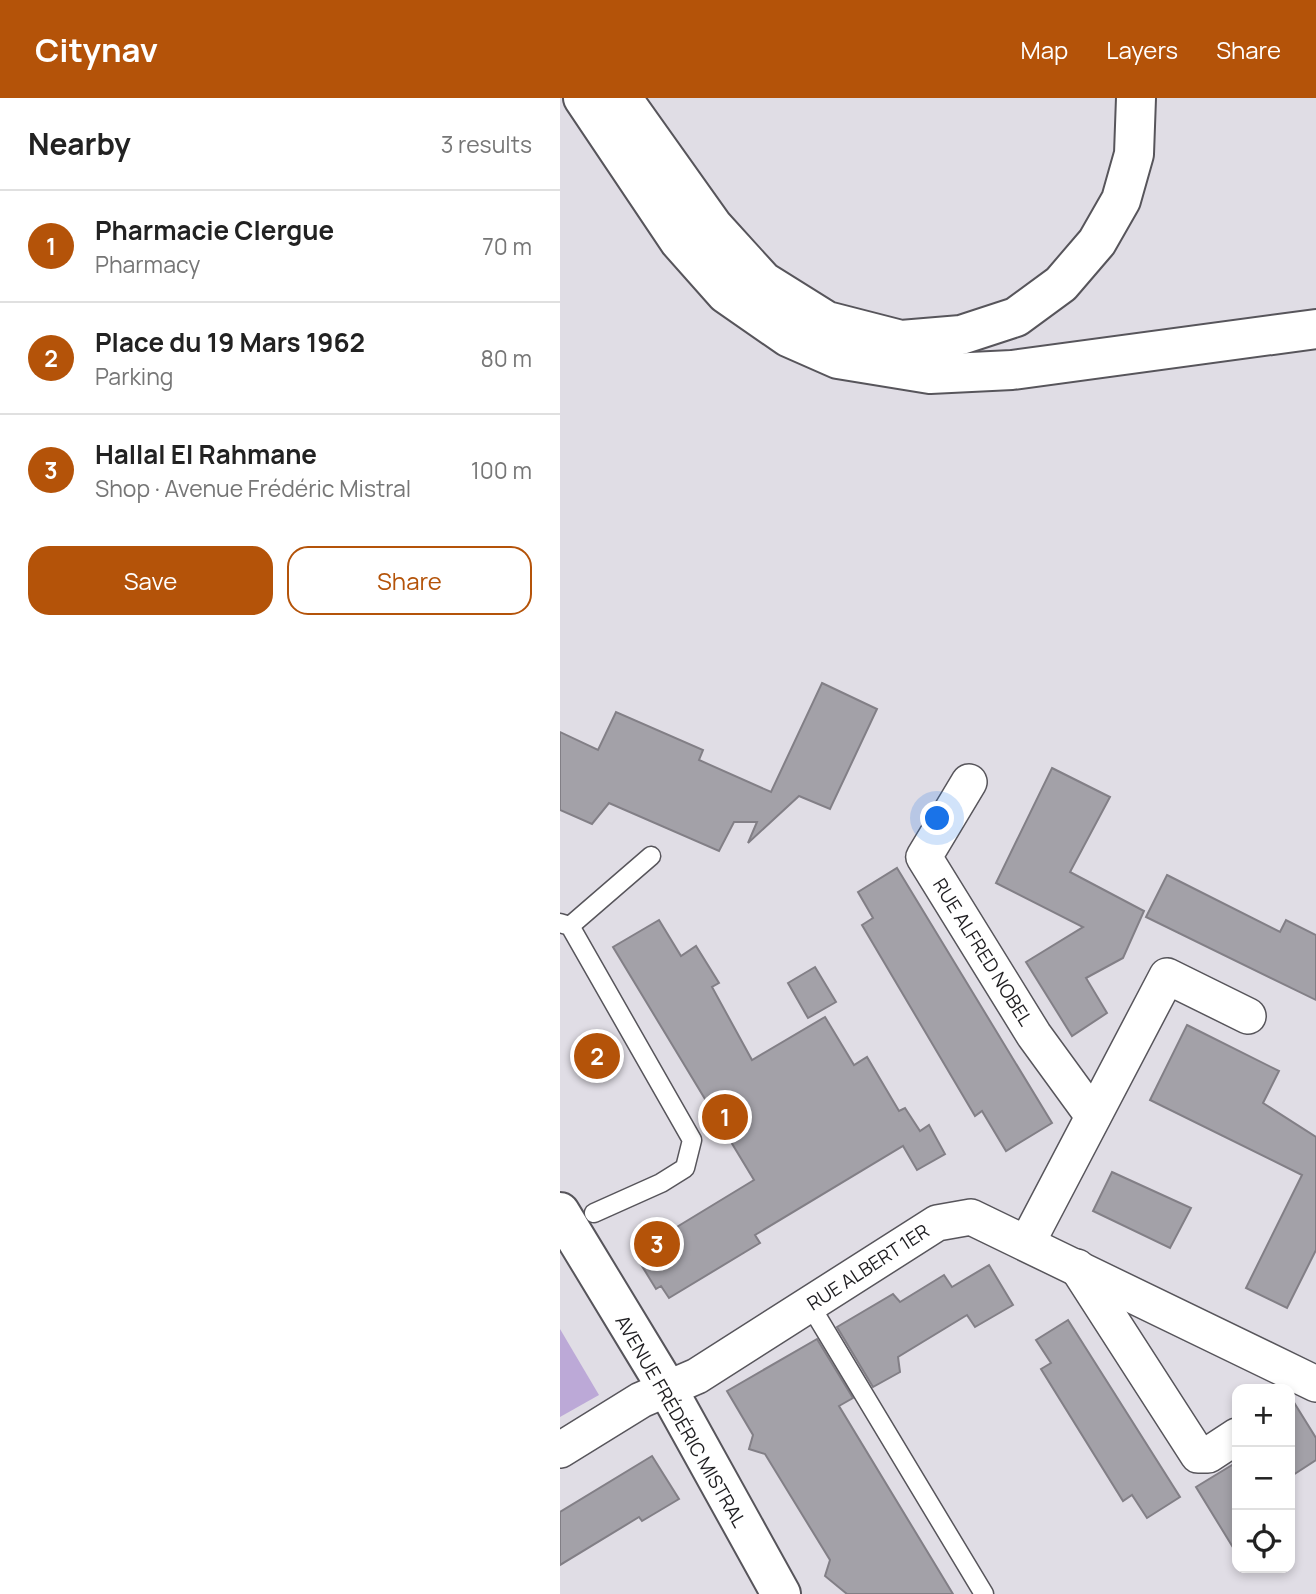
<!DOCTYPE html>
<html lang="en">
<head>
<meta charset="utf-8">
<style>
  :root { --surface:#fff; --page:#f2f2f2; --text:#222; --muted:#767676; --line:#e0e0e0; --accent:#b45309 }
  body { margin:0; font-family:Manrope,sans-serif; background:var(--page); color:var(--text) }
  .controls { position:absolute; right:21px; bottom:21px; display:grid; overflow:hidden; border-radius:14px; box-shadow:0 4px 10px #0003 }
  .controls button { width:63px; height:63px; display:grid; place-items:center; padding:0; border:0; border-bottom:2px solid var(--line); background:var(--surface); color:var(--text); font:35px sans-serif }
  .you { position:absolute; left:378px; top:721px; width:24px; height:24px; margin:-18px; border:5px solid #fff; border-radius:50%; background:#1a73e8; box-shadow:0 0 0 10px #1a73e833 }
  .badge { display:grid; place-items:center; width:46px; height:46px; border-radius:50%; background:var(--accent); color:#fff; font-size:23px; font-weight:700 }
  .pin { position:absolute; translate:-50% -50%; border:4px solid #fff; box-shadow:0 2px 7px #0006 }
  .list { margin:0; padding:0; list-style:none }
  h2 { display:flex; justify-content:space-between; align-items:center; height:91px; margin:0; padding:0 28px; font-size:30px }
  h2 small { font-size:23px; font-weight:400; color:var(--muted) }
  .list li { display:grid; grid-template-columns:46px 1fr auto; gap:21px; align-items:center; box-sizing:border-box; height:112px; padding:0 28px; border-top:2px solid var(--line) }
  .list b { display:block; font-size:26px; white-space:nowrap }
  .list p { margin:0; font-size:23px; white-space:nowrap; color:var(--muted) }
  .list em { font-size:23px; font-style:normal; color:var(--muted) }
  .actions { display:flex; gap:14px; padding:21px 28px }
  .actions a { flex:1; padding:16px 0; border:2px solid var(--accent); border-radius:21px; text-align:center; font-size:24px; color:var(--accent) }
  .actions .main { background:var(--accent); color:#fff }
  .icon { flex:none; width:38px; height:38px; fill:none; stroke:currentColor; stroke-width:2; stroke-linecap:round; stroke-linejoin:round }
  .map { position:relative; flex:none; width:756px; height:1496px; overflow:hidden }
  header { display:flex; align-items:center; gap:42px; box-sizing:border-box; height:98px; padding:0 35px; background:var(--accent); color:#fff }
  header strong { font-size:33px }
  nav { display:flex; gap:38px; margin-inline-start:auto; font-size:24px }
  main { display:flex }
  aside { flex:1; background:var(--surface) }
  .map>svg:first-child { display:block }
  .green { fill:#bca9d7 }
  .building { fill:#a3a1a8; stroke:#827f86; stroke-width:2 }
  .lines { fill:none; stroke-linecap:round; stroke-linejoin:round }
  .lane-casing { stroke:#57555b; stroke-width:21 }
  .street-casing { stroke:#57555b; stroke-width:38 }
  .secondary-casing { stroke:#57555b; stroke-width:42 }
  .highway-casing { stroke:#57555b; stroke-width:42 }
  .lane { stroke:#fff; stroke-width:18 }
  .street { stroke:#fff; stroke-width:35 }
  .secondary { stroke:#fff; stroke-width:38 }
  .highway { stroke:#fff; stroke-width:38 }
  .labels { text-anchor:middle; stroke-width:5; stroke-linejoin:round; paint-order:stroke }
  .street-label { font-size:19px; fill:#1e1d20; stroke:#fff }
</style>
</head>
<body>
<header>
<strong>Citynav</strong>
<nav><a>Map</a><a>Layers</a><a>Share</a></nav>
</header>
<main>
<aside>
<h2>Nearby<small>3 results</small></h2>
<ul class="list">
<li><span class="badge">1</span><div><b>Pharmacie Clergue</b><p>Pharmacy</p></div><em>70 m</em></li>
<li><span class="badge">2</span><div><b>Place du 19 Mars 1962</b><p>Parking</p></div><em>80 m</em></li>
<li><span class="badge">3</span><div><b>Hallal El Rahmane</b><p>Shop · Avenue Frédéric Mistral</p></div><em>100 m</em></li>
</ul>
<div class="actions"><a class="main">Save</a><a>Share</a></div>
</aside>
<div class="map">
<svg width="756" height="1496" viewBox="0 0 756 1496">
  <rect width="100%" height="100%" fill="#e0dde5"/>
  <path class="green" d="M 0,1231 L 39,1297 L 0,1319 Z"/>
  <g class="building">
    <path d="M 262,585 L 317,611 L 270,711 L 239,698 L 188,745 L 197,724 L 174,724 L 159,753 L 49,705 L 32,726 L 0,712 L 0,634 L 38,652 L 56,614 L 143,652 L 139,662 L 211,694 Z"/>
    <path d="M 492,670 L 550,699 L 510,774 L 584,813 L 563,860 L 526,880 L 547,915 L 512,938 L 466,864 L 523,829 L 436,785 Z"/>
    <path d="M 337,770 L 492,1025 L 446,1053 L 422,1013 L 415,1018 L 302,827 L 313,820 L 298,794 Z"/>
    <path d="M 607,777 L 720,834 L 726,822 L 756,837 L 756,902 L 586,819 Z"/>
    <path d="M 99,822 L 121,858 L 136,848 L 159,885 L 152,889 L 192,962 L 265,919 L 294,967 L 307,959 L 339,1013 L 345,1010 L 360,1033 L 369,1027 L 385,1056 L 357,1072 L 343,1048 L 195,1137 L 200,1145 L 109,1200 L 101,1188 L 96,1191 L 74,1155 L 194,1082 L 53,849 Z"/>
    <path d="M 255,869 L 276,904 L 248,920 L 228,885 Z"/>
    <path d="M 627,927 L 719,973 L 703,1005 L 756,1039 L 756,1152 L 727,1210 L 686,1190 L 742,1077 L 590,1002 Z"/>
    <path d="M 552,1074 L 631,1110 L 610,1150 L 533,1113 Z"/>
    <path d="M 429,1167 L 453,1207 L 415,1229 L 407,1217 L 338,1259 L 340,1274 L 313,1289 L 277,1229 L 333,1196 L 340,1204 L 384,1177 L 392,1189 Z"/>
    <path d="M 508,1222 L 620,1399 L 587,1420 L 572,1397 L 563,1403 L 481,1271 L 491,1265 L 476,1242 Z"/>
    <path d="M 257,1241 L 293,1300 L 279,1308 L 393,1496 L 287,1496 L 265,1478 L 270,1462 L 205,1356 L 189,1351 L 193,1337 L 167,1293 Z"/>
    <path d="M 730,1298 L 756,1340 L 756,1362 L 730,1379 Z"/>
    <path d="M 92,1358 L 119,1401 L 82,1423 L 79,1419 L 0,1467 L 0,1414 Z"/>
    <path d="M 677,1364 L 677,1456 L 636,1389 Z"/>
  </g>
  <g class="lines">
    <defs>
      <g id="lane">
        <path d="M 0,825 L 10,828 L 132,1042 L 125,1070 L 101,1085 L 34,1115"/>
        <path d="M 10,828 L 91,758"/>
        <path d="M 250,1207 L 424,1496"/>
      </g>
      <g id="street">
        <path d="M 409,684 L 364,759 L 474,937 L 533,1018"/>
        <path d="M 467,1145 L 607,878 L 688,918"/>
        <path d="M 517,1169 L 638,1357 L 648,1357 L 677,1338"/>
        <path d="M 0,1352 L 81,1302 L 137,1278 L 377,1125 L 411,1119 L 756,1286"/>
      </g>
      <path id="secondary" d="M 0,1114 L 108,1292 L 221,1496"/>
      <g id="highway">
        <path d="M 23,0 L 119,143 L 166,196 L 228,239 L 278,261 L 370,276 L 452,272 L 756,231"/>
        <path d="M 62,0 L 153,128 L 203,183 L 267,223 L 341,242 L 401,237 L 456,219 L 501,186 L 537,144 L 561,102 L 574,56 L 576,0"/>
      </g>
    </defs>
    <use href="#lane" class="lane-casing"/>
    <use href="#street" class="street-casing"/>
    <use href="#secondary" class="secondary-casing"/>
    <use href="#highway" class="highway-casing"/>
    <use href="#lane" class="lane"/>
    <use href="#street" class="street"/>
    <use href="#secondary" class="secondary"/>
    <use href="#highway" class="highway"/>
  </g>
  <g class="labels">
    <g class="street-label">
      <text transform="translate(423 854) rotate(58)" y="7">RUE ALFRED NOBEL</text>
      <text transform="translate(308 1169) rotate(-33)" y="7">RUE ALBERT 1ER</text>
      <text transform="translate(121 1323) rotate(60)" y="7">AVENUE FRÉDÉRIC MISTRAL</text>
    </g>
  </g>
</svg>
<div class="controls">
<button>+</button>
<button>−</button>
<button><svg class="icon" aria-label="locate" viewBox="0 0 24 24"><circle cx="12" cy="12" r="6"/><path d="M12 2v4M12 18v4M2 12h4M18 12h4"/></svg></button>
</div>
<div class="you"></div>
<div class="pin badge" style="left:165px;top:1019px">1</div>
<div class="pin badge" style="left:37px;top:958px">2</div>
<div class="pin badge" style="left:97px;top:1146px">3</div>
</div>
</main>
</body>
</html>
